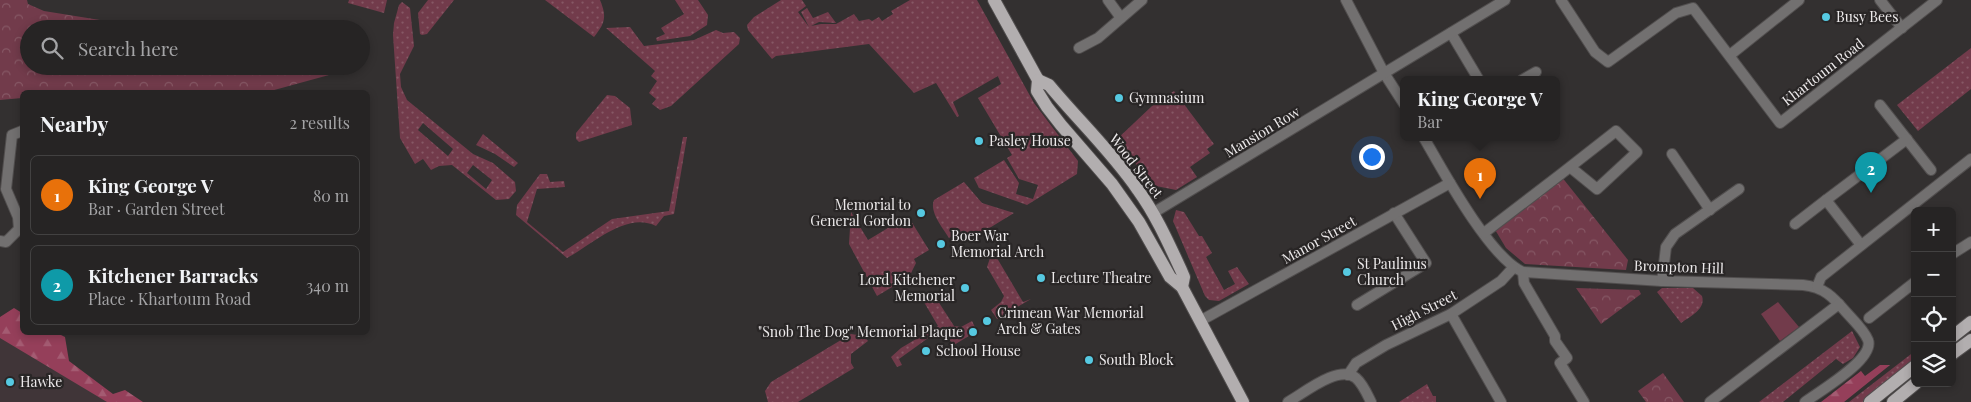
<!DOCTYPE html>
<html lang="en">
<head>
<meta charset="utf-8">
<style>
  :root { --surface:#262424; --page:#2e2c2c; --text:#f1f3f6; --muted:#a4a4a6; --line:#424141; --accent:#8bbbb9 }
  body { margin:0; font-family:"Playfair Display",serif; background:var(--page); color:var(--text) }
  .controls { position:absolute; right:15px; bottom:15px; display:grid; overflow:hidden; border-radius:8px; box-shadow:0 2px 8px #0003 }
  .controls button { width:45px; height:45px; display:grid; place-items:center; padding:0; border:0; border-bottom:1px solid var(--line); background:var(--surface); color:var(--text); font:25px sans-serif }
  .you { position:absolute; left:1371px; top:156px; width:18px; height:18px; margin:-12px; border:4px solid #fff; border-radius:50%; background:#1a73e8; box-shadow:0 0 0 8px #1a73e833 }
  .badge { display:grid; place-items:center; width:32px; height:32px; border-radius:50%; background:var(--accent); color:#fff; font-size:16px; font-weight:700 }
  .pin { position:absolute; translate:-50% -41px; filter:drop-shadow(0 1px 2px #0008) }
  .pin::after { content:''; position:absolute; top:26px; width:18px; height:15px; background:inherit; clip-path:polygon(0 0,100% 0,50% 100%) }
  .popup { position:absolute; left:1400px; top:76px; width:160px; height:65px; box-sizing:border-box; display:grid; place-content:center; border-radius:8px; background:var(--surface); filter:drop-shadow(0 1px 4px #0005); font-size:16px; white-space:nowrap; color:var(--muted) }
  .popup b { font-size:19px; color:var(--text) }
  .popup::after { content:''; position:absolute; left:50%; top:100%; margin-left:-10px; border:10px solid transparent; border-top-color:var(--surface) }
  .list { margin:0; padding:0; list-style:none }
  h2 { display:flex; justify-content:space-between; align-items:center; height:65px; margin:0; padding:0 20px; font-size:21px }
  h2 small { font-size:16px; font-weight:400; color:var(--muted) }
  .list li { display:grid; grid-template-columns:32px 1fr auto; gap:15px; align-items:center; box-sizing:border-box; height:80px; margin:0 10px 10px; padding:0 10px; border:1px solid var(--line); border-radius:8px }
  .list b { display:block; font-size:19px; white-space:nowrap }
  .list p { margin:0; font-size:16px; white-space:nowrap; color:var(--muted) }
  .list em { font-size:16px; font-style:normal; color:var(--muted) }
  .icon { flex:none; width:28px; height:28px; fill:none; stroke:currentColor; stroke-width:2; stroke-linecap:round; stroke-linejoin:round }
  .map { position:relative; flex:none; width:1971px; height:402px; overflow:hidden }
  .search { position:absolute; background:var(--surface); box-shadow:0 2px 8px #0003; left:20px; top:20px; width:350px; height:55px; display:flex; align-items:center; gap:12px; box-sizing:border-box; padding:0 18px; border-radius:28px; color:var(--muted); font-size:19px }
  .panel { position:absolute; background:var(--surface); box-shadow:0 2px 8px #0003; left:20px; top:90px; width:350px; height:245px; border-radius:8px }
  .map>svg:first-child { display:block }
  .built { fill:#403538 }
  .grass { fill:url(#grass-dots); fill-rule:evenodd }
  .forest { fill:url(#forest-firs) }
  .park { fill:url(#park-crowns) }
  .pitch { fill:#723b4b }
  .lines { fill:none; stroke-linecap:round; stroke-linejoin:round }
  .minor-casing { stroke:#514e4e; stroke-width:12 }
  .major-casing { stroke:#514e4e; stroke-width:14 }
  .minor { stroke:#727070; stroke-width:10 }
  .major { stroke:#b2aeaf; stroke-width:12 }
  .poi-dot { fill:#56c9e1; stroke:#292626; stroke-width:2 }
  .labels { text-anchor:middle; stroke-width:4.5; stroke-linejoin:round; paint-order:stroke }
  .poi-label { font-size:14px; fill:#edeaeb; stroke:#292626; text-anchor:start }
  .street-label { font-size:14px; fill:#edeaeb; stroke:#292626 }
</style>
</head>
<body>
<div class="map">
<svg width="1971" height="402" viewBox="0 0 1971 402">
  <defs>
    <pattern id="grass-dots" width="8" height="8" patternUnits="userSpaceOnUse" patternTransform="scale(1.25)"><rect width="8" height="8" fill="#723b4b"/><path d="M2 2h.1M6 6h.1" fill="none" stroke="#865865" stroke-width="1.8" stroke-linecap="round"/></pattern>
    <pattern id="forest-firs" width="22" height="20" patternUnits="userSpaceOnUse" patternTransform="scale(1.25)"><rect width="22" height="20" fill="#953f5a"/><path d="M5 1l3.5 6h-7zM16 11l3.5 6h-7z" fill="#a45b72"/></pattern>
    <pattern id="park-crowns" width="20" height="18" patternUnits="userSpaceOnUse" patternTransform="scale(1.25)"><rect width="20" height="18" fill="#723b4b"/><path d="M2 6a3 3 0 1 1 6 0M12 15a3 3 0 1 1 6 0" fill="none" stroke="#865865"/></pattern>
  </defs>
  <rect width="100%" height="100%" fill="#333030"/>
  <path class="built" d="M 0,327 L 117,402 L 0,402 Z"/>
  <g class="grass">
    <path d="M 349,0 L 387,0 L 384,13 L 348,3 Z"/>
    <path d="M 428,0 L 454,0 L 427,34 L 422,35 L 420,34 L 418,13 Z"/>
    <path d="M 545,0 L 600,0 C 607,17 605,23 594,37 Z"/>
    <path d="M 675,0 L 698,0 L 708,15 L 707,25 L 690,36 L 657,41 L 656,38 L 665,34 L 661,28 L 684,14 Z"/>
    <path d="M 781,0 L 802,0 L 806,6 L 798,12 L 809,27 L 801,12 L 807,8 L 813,18 L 828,12 L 836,23 L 819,22 L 811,26 L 821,24 L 836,24 L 854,14 L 859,21 L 869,19 L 872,21 L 879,17 L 882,21 L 893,14 L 891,11 L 910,0 L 977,0 L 1034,103 L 1078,161 L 1077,174 L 1027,205 L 979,188 L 974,178 L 1004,160 L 1019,183 L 1016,194 L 1033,199 L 1038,185 L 1019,179 L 1007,158 L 1012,155 L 978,98 L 1001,84 L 998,76 L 953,102 L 959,116 L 957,117 L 936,83 L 914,93 L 869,44 L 776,56 L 772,59 L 748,30 L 747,25 L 754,17 Z"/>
    <path d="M 402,2 L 410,8 L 414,46 L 400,74 L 401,87 L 407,100 L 473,154 L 493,163 L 515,182 L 516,191 L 509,199 L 496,200 L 452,165 L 439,166 L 431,170 L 423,159 L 415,164 L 400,138 L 393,35 L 394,23 L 399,5 ZM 423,123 L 453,149 L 448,156 L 418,130 ZM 473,165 L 492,180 L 486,189 L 467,173 Z"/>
    <path d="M 630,27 L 644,46 L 694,40 L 716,30 L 723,33 L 734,32 L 740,38 L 739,44 L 671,106 L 660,110 L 652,104 L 656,99 L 649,93 L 657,81 L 651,76 L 655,71 L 606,28 Z"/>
    <path d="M 1971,48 L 1971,89 L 1918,131 L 1897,105 Z"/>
    <path d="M 1174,91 L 1214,144 L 1207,149 L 1210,153 L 1190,167 L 1197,177 L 1176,190 L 1156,186 L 1115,141 L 1152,106 Z"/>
    <path d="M 607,95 L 615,96 L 630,108 L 632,125 L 579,142 L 576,139 L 576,133 Z"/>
    <path d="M 483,134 L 518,163 L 514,167 L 495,154 L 476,145 Z"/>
    <path d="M 683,137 L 687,137 L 674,214 L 664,216 L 656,226 C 626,211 592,245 567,258 L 516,215 L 517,205 L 540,174 L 547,174 L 550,182 L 564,181 L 565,187 L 537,189 L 527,222 L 563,252 L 612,219 L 669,211 Z"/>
    <path d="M 964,182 L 982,203 L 1014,213 L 978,235 L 959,232 L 949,238 C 943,228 929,212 934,200 Z"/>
    <path d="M 1176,210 L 1184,212 L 1199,236 L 1202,236 L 1212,253 L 1206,257 L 1224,290 L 1235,284 L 1228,271 L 1237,267 L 1249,284 L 1219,301 L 1209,300 L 1205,296 L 1173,221 Z"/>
    <path d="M 851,212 L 868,240 L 903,219 L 911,221 L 929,250 L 914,259 L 916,263 L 909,277 L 877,296 L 849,244 Z"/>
    <path d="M 994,253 L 1023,302 L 1031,299 L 997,319 L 991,310 L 1001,302 L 1004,296 L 987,267 L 991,255 Z"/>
    <path d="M 1662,288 L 1693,288 L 1702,296 C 1706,309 1691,316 1681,323 L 1657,292 Z"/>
    <path d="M 925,295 L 936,298 L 954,326 L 961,327 L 972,321 L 977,331 L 944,351 L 943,350 L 952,344 L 945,331 L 932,338 L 931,336 L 899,359 L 902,365 L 897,367 L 891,357 L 901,348 L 938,326 L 921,297 Z"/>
    <path d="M 1852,331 L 1860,347 L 1853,358 L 1843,364 L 1836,359 L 1783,402 L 1759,402 Z"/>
    <path d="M 851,334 L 864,336 L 868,341 L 851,354 L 851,363 L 854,368 L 798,402 L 768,402 L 765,391 L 771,382 Z"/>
    <path d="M 1915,351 L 1915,359 L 1863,402 L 1849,402 Z"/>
    <path d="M 1427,384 L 1433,396 L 1436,396 L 1436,402 L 1399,402 Z"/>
  </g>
  <g class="forest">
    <path d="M 14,308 L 22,313 L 22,332 L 57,333 L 65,337 L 69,361 L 113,394 L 125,390 L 143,402 L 107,402 L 0,338 L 0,317 Z"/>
    <path d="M 1880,365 L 1890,365 L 1844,402 L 1821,402 L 1861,371 L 1865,376 Z"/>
  </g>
  <g class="park">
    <path d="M 0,0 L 27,0 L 28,4 L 44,11 L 156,29 L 29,29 L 29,66 L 338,66 L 329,75 L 267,92 L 22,92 L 22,98 L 0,100 Z"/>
    <path d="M 301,20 L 314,29 L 221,29 Z"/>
    <path d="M 1561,176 L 1628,260 L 1626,270 L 1525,264 L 1506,248 L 1494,228 Z"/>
    <path d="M 1576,288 L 1639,290 L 1641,294 L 1601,324 Z"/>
    <path d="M 1663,373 L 1684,402 L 1646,402 L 1638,391 Z"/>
  </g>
  <path class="pitch" d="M 1778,302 L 1799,327 L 1780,341 L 1761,314 Z"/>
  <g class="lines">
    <defs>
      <g id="minor">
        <path d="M 1108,0 L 1121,18"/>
        <path d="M 1346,0 L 1384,73 L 1404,104"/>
        <path d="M 1561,0 L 1595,52 L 1608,62 L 1676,13 L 1693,8 L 1780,123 L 1937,0"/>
        <path d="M 1880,0 L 1902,28"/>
        <path d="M 1451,33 L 1479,80"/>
        <path d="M 1079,48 L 1098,38 L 1142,0"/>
        <path d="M 1730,55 L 1799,0"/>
        <path d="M 1522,80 L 1536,72"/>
        <path d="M 1880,105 L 1931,170"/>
        <path d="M 1424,138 C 1443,171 1490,258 1523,272 L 1662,281 L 1803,285 C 1824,287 1833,297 1846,312 C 1853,320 1864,330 1868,340 C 1875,359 1820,391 1805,402"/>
        <path d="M 1672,154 L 1710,210"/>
        <path d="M 1826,200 L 1907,139"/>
        <path d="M 1153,213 L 1505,0"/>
        <path d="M 1795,224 L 1826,200 L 1861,245"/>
        <path d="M 1484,233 L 1561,174 L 1616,131 L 1637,152 L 1597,189 L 1570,167"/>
        <path d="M 0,241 L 6,242 L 19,229 L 18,217 L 6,189 L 12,135 L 22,131"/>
        <path d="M 1952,254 L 1971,242"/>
        <path d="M 1523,272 L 1524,283 L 1555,336 L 1555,341 L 1567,358 L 1560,363 L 1584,402"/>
        <path d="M 1662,281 L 1666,247 L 1675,234 L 1739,189"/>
        <path d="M 1817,287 L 1821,277 L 1971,159"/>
        <path d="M 1357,305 L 1426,263 L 1394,213"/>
        <path d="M 1451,314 L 1501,402"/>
        <path d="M 1869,318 L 1915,282"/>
        <path d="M 1200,321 L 1450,183"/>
        <path d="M 1348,375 L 1356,363 L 1386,345 L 1451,314 L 1501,281 L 1513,268"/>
        <path d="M 1288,402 C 1304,393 1339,364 1356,378 C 1363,384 1367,394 1371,402"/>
        <path d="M 1710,402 L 1839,304"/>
      </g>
      <g id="major">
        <path d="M 994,0 L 1038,80 L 1037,91 L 1047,107 L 1061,125 L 1112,184 L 1139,222 L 1170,277 L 1182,287 L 1243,402"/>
        <path d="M 1038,80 L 1049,85 C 1078,120 1112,152 1138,190 C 1156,215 1168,242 1181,270 L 1184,277 L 1182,287"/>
        <path d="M 1952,337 L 1971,322"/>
        <path d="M 1952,354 L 1971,340"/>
        <path d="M 1870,402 L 1915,366"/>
        <path d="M 1893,402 L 1916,383"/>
      </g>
    </defs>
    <use href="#minor" class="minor-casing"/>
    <use href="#major" class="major-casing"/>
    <use href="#minor" class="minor"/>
    <use href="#major" class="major"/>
  </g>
  <g class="poi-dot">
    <circle cx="1826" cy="17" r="5"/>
    <circle cx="1119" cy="98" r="5"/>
    <circle cx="979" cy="141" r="5"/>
    <circle cx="921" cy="213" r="5"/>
    <circle cx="941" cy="244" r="5"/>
    <circle cx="1347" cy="272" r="5"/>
    <circle cx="1041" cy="278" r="5"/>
    <circle cx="965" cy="288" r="5"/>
    <circle cx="987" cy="321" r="5"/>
    <circle cx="973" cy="332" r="5"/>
    <circle cx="926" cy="351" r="5"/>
    <circle cx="1089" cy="360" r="5"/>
    <circle cx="10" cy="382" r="5"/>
  </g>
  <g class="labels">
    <g class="poi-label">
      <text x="1836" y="22">Busy Bees</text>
      <text x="1129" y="103">Gymnasium</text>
      <text x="989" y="146">Pasley House</text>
      <text x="911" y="210" text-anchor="end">Memorial to<tspan x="911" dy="16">General Gordon</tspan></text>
      <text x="951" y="241">Boer War<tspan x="951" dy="16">Memorial Arch</tspan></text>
      <text x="1357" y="269">St Paulinus<tspan x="1357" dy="16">Church</tspan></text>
      <text x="1051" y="283">Lecture Theatre</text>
      <text x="955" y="285" text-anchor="end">Lord Kitchener<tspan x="955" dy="16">Memorial</tspan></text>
      <text x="997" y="318">Crimean War Memorial<tspan x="997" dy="16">Arch &amp; Gates</tspan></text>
      <text x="963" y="337" text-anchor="end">"Snob The Dog" Memorial Plaque</text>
      <text x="936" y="356">School House</text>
      <text x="1099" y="365">South Block</text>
      <text x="20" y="387">Hawke</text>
    </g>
    <g class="street-label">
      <text transform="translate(1823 72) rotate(-38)" y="5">Khartoum Road</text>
      <text transform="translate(1262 132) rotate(-31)" y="5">Mansion Row</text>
      <text transform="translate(1136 166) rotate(52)" y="5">Wood Street</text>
      <text transform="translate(1319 240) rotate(-29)" y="5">Manor Street</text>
      <text transform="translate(1679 267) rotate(2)" y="5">Brompton Hill</text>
      <text transform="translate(1424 310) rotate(-27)" y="5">High Street</text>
    </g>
  </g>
</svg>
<div class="controls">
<button>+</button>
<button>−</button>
<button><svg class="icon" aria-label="locate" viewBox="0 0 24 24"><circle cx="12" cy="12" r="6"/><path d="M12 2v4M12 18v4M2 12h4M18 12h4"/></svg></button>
<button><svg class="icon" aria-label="layers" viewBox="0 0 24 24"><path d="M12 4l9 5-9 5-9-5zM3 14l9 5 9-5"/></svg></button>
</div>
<div class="you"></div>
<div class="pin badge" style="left:1480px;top:199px;background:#e8710a">1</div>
<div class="popup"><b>King George V</b>Bar</div>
<div class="pin badge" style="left:1871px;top:193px;background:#0f9aa8">2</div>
<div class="search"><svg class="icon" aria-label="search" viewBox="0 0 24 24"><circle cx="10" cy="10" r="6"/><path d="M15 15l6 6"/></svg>Search here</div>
<section class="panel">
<h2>Nearby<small>2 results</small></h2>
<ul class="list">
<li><span class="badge" style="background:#e8710a">1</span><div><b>King George V</b><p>Bar · Garden Street</p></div><em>80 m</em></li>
<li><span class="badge" style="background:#0f9aa8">2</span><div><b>Kitchener Barracks</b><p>Place · Khartoum Road</p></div><em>340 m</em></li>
</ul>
</section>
</div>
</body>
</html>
